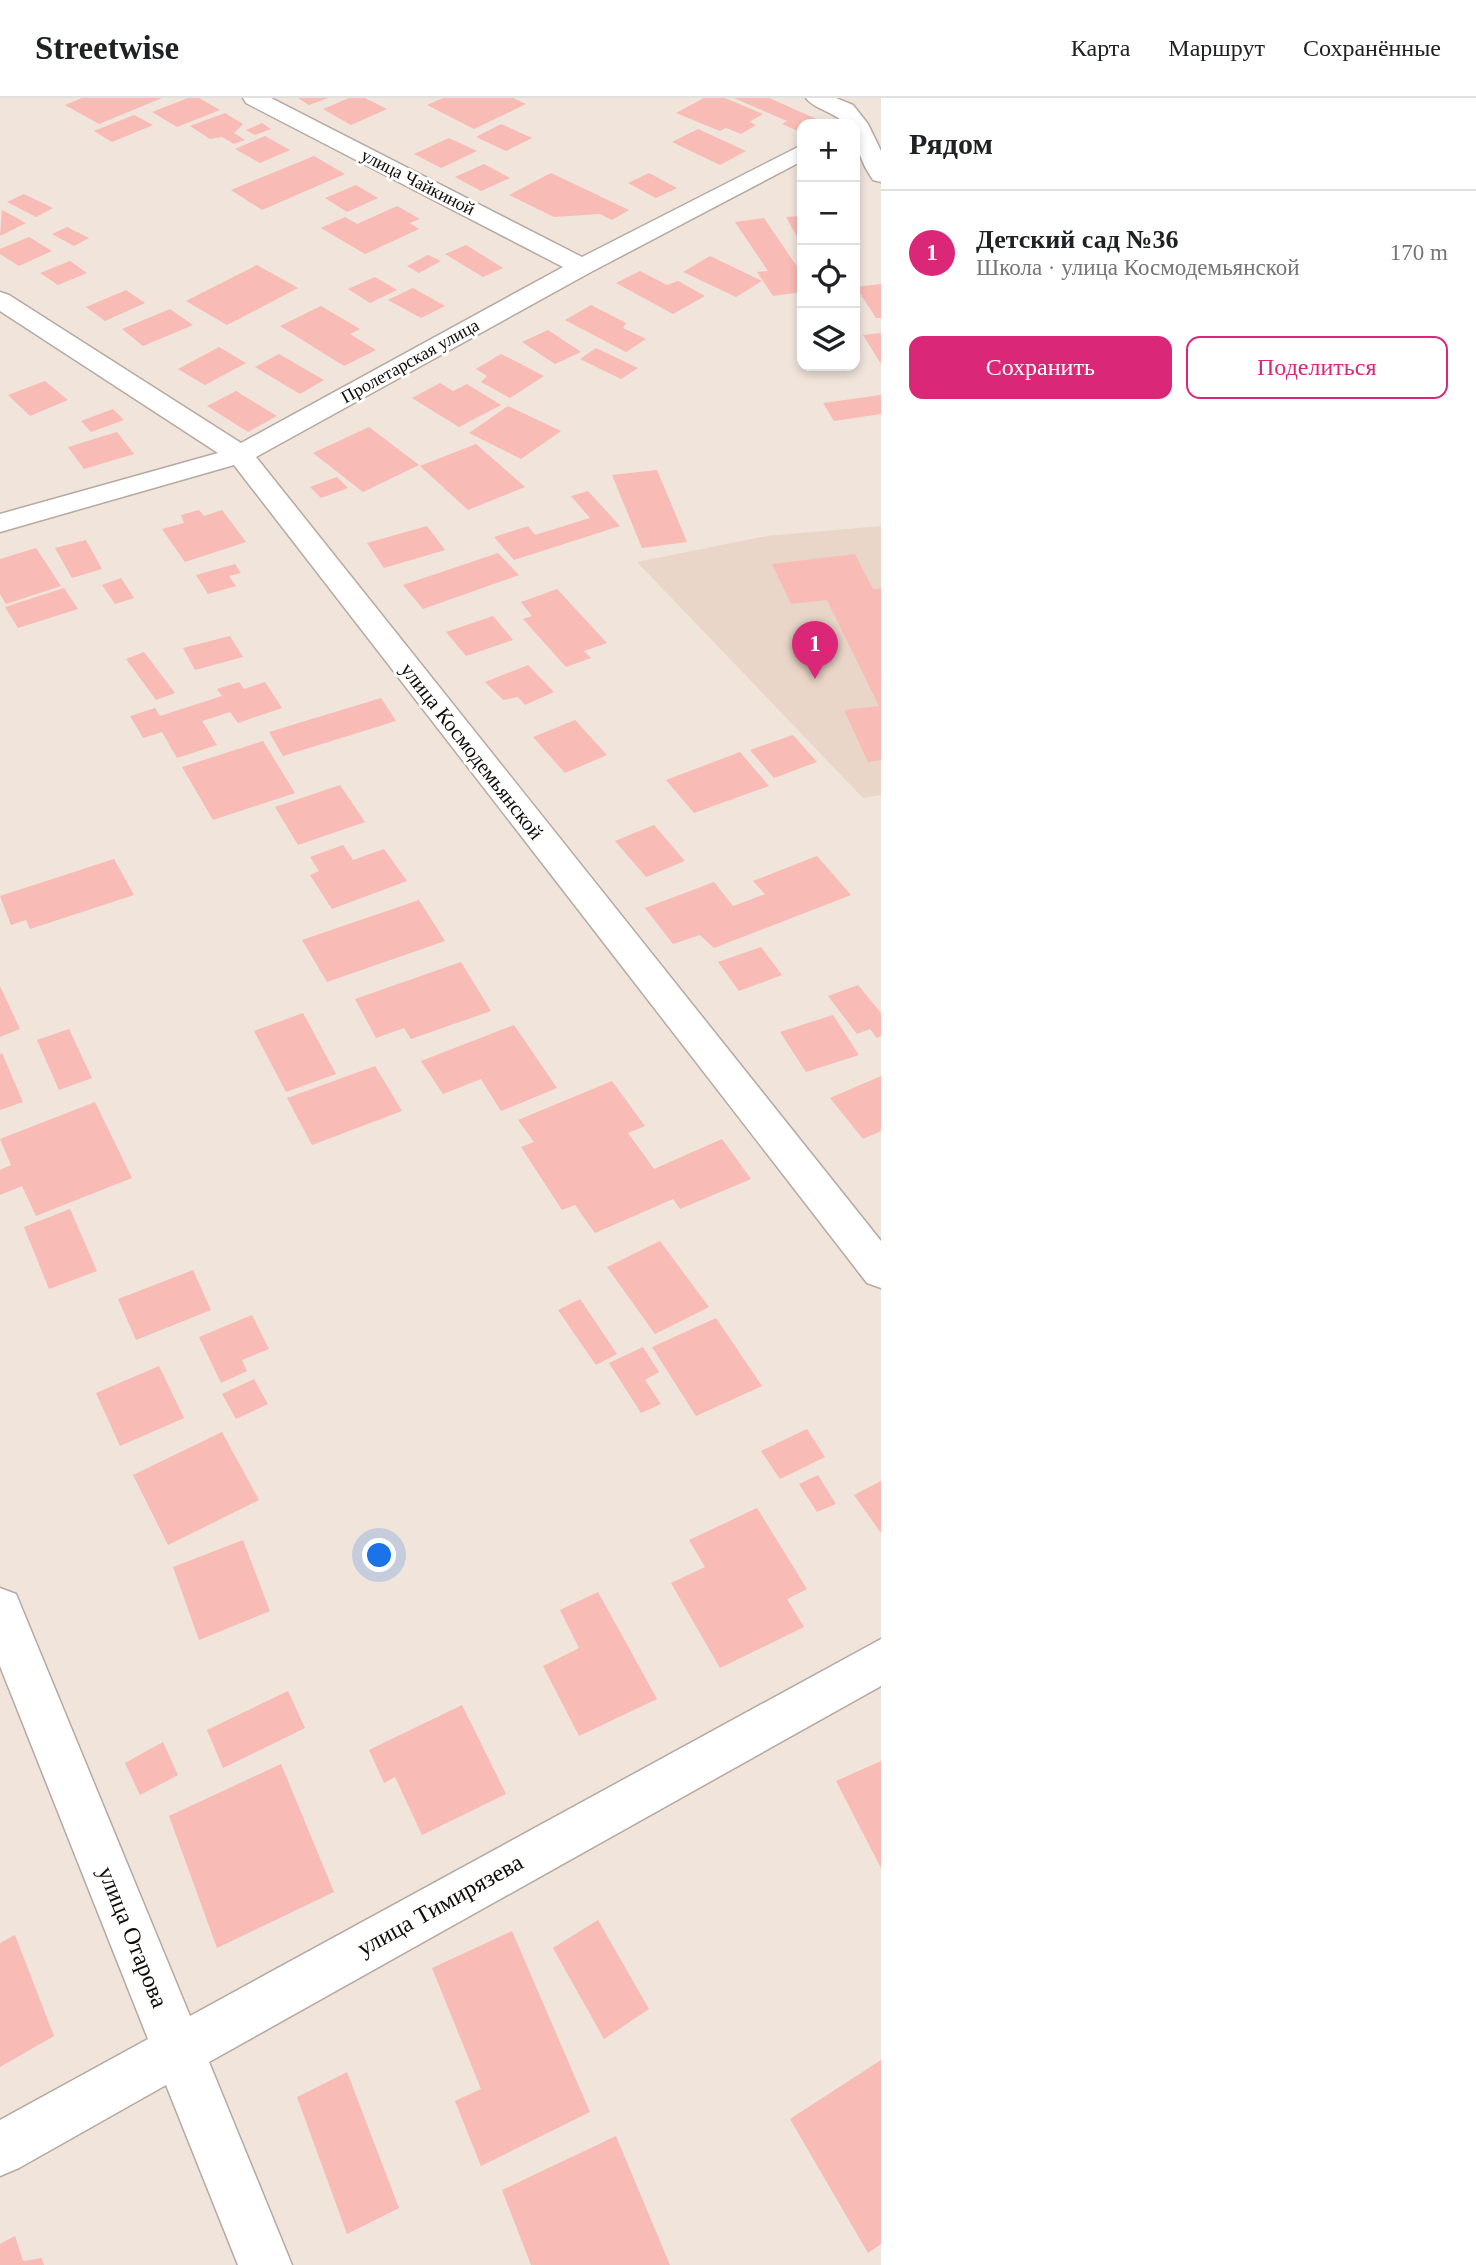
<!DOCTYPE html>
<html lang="ru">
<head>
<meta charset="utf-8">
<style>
  :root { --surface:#fff; --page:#f6f6f6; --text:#202124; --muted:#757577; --line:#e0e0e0; --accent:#db2777 }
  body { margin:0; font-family:Georgia,serif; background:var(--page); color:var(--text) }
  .controls { position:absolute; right:21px; top:21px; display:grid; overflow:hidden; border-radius:14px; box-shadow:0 4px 10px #0003 }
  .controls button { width:63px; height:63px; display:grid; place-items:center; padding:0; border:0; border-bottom:2px solid var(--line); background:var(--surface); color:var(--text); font:35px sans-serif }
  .you { position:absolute; left:380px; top:1458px; width:24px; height:24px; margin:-18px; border:5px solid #fff; border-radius:50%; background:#1a73e8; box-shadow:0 0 0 10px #1a73e833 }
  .badge { display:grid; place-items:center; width:46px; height:46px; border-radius:50%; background:var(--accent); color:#fff; font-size:23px; font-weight:700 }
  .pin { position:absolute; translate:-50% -58px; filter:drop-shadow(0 2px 4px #0008) }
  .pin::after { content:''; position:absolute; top:37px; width:24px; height:21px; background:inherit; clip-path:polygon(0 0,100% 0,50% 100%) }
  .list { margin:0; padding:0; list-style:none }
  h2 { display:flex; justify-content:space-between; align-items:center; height:91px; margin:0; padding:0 28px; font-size:30px }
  h2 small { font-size:23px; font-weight:400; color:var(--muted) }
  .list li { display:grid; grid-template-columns:46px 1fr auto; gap:21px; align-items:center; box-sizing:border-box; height:126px; padding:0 28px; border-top:2px solid var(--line) }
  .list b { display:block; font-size:26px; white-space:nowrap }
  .list p { margin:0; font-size:23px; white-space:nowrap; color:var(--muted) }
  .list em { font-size:23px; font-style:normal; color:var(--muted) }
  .actions { display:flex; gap:14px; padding:21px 28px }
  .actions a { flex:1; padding:16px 0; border:2px solid var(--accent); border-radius:14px; text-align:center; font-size:24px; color:var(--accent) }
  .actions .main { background:var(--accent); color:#fff }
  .icon { flex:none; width:38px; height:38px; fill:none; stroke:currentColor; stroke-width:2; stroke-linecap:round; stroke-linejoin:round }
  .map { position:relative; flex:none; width:881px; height:2167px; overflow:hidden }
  header { display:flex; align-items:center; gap:42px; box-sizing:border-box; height:98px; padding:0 35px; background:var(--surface); border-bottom:2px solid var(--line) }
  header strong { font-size:33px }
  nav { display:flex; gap:38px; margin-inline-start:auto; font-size:24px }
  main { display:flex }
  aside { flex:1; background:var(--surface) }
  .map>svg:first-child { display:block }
  .built { fill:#e9d6c8 }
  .building { fill:#f8bbb5 }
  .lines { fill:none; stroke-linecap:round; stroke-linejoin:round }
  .minor-casing { stroke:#b5a9a1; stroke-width:3 }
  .minor { fill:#fff; fill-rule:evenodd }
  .labels { text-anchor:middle; stroke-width:6; stroke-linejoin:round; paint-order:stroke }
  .far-street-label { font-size:18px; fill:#100c09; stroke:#fff }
  .street-label { font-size:21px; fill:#100c09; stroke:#fff }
  .near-street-label { font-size:24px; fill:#100c09; stroke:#fff }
</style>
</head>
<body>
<header>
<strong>Streetwise</strong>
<nav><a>Карта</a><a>Маршрут</a><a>Сохранённые</a></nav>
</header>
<main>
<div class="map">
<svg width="881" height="2167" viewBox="0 0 881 2167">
  <rect width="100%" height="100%" fill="#f0e4db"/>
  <path class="built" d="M 881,428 L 881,697 L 863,700 L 637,464 L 767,438 Z"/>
  <g class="building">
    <path d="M 82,0 L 162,0 L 99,26 L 65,7 Z"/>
    <path d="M 188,0 L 199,0 L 220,12 L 177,29 L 152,14 Z"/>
    <path d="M 298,0 L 328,0 L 309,7 Z"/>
    <path d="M 349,0 L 365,0 L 387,11 L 351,27 L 323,11 Z"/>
    <path d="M 443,0 L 513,0 L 526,6 L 474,31 L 427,7 Z"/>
    <path d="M 704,0 L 725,0 L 763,16 L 749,24 L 756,27 L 741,36 L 726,30 L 720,33 L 676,15 Z"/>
    <path d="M 734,0 L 769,0 L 821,23 L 815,26 L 802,26 L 800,34 L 782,26 L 787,23 Z"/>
    <path d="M 225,15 L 243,26 L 234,35 L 245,42 L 234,46 L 222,39 L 210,41 L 190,28 Z"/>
    <path d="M 134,17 L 153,27 L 112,44 L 94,33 Z"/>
    <path d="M 262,25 L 271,31 L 255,37 L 246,32 Z"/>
    <path d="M 501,26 L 532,40 L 506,53 L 476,39 Z"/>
    <path d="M 698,31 L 746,53 L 720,67 L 672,44 Z"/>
    <path d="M 265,38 L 290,52 L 260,65 L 235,51 Z"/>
    <path d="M 449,40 L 477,53 L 441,70 L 414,56 Z"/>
    <path d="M 314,58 L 345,76 L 262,112 L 231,92 Z"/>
    <path d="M 484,66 L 510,80 L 481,93 L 455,79 Z"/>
    <path d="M 551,75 L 629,112 L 612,122 L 600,116 L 554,119 L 509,97 Z"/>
    <path d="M 649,75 L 677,90 L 656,100 L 628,85 Z"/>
    <path d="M 356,87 L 378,100 L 347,114 L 325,100 Z"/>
    <path d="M 24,96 L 53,110 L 36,119 L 7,104 Z"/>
    <path d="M 397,108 L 420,121 L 410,125 L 419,131 L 365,156 L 321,130 L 345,119 L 357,126 Z"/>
    <path d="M 2,112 L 26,125 L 0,138 Z"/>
    <path d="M 802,118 L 802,143 L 800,144 L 786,119 Z"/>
    <path d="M 764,120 L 802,176 L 802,194 L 773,198 L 757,174 L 768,173 L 735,124 Z"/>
    <path d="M 67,129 L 89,140 L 74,148 L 52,136 Z"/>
    <path d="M 29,139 L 52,153 L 19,168 L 0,156 L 0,151 Z"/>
    <path d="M 466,147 L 503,170 L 483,179 L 445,156 Z"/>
    <path d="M 428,157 L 441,163 L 419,175 L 407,168 Z"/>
    <path d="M 710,158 L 762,183 L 736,199 L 683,174 Z"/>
    <path d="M 70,163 L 87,175 L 58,187 L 40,175 Z"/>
    <path d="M 257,167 L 298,190 L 227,227 L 186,203 Z"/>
    <path d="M 640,173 L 667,187 L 678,183 L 705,198 L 673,216 L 616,185 Z"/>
    <path d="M 375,179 L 397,192 L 370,205 L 348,191 Z"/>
    <path d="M 881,186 L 881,220 L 876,220 L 856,189 Z"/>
    <path d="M 413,190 L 445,208 L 421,220 L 388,202 Z"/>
    <path d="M 126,192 L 145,205 L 105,223 L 86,209 Z"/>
    <path d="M 591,207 L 626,225 L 623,230 L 646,241 L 626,254 L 565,222 Z"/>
    <path d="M 321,208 L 360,231 L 350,236 L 376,252 L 344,268 L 280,228 Z"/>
    <path d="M 170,211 L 193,227 L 143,248 L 122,231 Z"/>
    <path d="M 548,232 L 581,254 L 555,266 L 522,244 Z"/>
    <path d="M 881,235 L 881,266 L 863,237 Z"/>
    <path d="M 219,249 L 246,265 L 205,287 L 178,271 Z"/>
    <path d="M 596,250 L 638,270 L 621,281 L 580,261 Z"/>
    <path d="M 279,256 L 324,282 L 300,296 L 255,269 Z"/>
    <path d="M 501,256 L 544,278 L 510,300 L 481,284 L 487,278 L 476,271 Z"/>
    <path d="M 45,283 L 68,302 L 30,318 L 8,297 Z"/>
    <path d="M 440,285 L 453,293 L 467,286 L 501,307 L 459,329 L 412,300 Z"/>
    <path d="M 236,293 L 277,318 L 248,334 L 207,308 Z"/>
    <path d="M 881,297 L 881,316 L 834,323 L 823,305 Z"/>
    <path d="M 508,308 L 561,333 L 521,361 L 469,335 Z"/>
    <path d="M 113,311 L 124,322 L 91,334 L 81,323 Z"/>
    <path d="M 369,329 L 419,367 L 363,394 L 313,355 Z"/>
    <path d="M 117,334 L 134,356 L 84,371 L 68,349 Z"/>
    <path d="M 476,346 L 525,389 L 468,412 L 420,368 Z"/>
    <path d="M 657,372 L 687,444 L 642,450 L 612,377 Z"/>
    <path d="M 337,379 L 348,390 L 321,400 L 310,389 Z"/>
    <path d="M 588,393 L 620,428 L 514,462 L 494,439 L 528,428 L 535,437 L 590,420 L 571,398 Z"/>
    <path d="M 199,412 L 204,418 L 222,412 L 246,444 L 185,464 L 162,431 L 184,425 L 181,417 Z"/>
    <path d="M 427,428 L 445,452 L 384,470 L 367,445 Z"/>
    <path d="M 86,442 L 102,471 L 72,480 L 55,450 Z"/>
    <path d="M 36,450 L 61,488 L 6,506 L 0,496 L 0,461 Z"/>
    <path d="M 498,455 L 519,477 L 423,511 L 403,487 Z"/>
    <path d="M 855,456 L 873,491 L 881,490 L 881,662 L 868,664 L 844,612 L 879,608 L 827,502 L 791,506 L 772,466 Z"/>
    <path d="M 235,466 L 241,475 L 229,478 L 236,488 L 208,496 L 196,477 Z"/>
    <path d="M 121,480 L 134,500 L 115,506 L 102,487 Z"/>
    <path d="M 64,490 L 78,511 L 18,530 L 5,509 Z"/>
    <path d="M 557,491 L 607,545 L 584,553 L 591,560 L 566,569 L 523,521 L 532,518 L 521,504 Z"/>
    <path d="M 493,518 L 513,542 L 466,558 L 446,534 Z"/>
    <path d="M 230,538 L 243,559 L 195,572 L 183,550 Z"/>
    <path d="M 144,554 L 175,595 L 156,602 L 126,561 Z"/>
    <path d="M 528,567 L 554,594 L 525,607 L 518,599 L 503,602 L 485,584 Z"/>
    <path d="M 239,584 L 244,591 L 265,584 L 282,610 L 238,625 L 230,614 L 202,623 L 217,647 L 177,660 L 162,634 L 143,640 L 130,618 L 155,610 L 160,618 L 222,598 L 217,591 Z"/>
    <path d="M 381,600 L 396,623 L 283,658 L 269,634 Z"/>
    <path d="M 575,622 L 607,657 L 565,675 L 533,639 Z"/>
    <path d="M 793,637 L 817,664 L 774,680 L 750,652 Z"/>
    <path d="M 263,643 L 295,695 L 213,722 L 182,669 Z"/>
    <path d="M 740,654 L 769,688 L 694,715 L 666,682 Z"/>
    <path d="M 340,687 L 365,724 L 298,747 L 275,709 Z"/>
    <path d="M 654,727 L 685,763 L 646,779 L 615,743 Z"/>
    <path d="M 343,747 L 353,762 L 384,751 L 407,783 L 332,811 L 310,777 L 319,773 L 310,759 Z"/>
    <path d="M 817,758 L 851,797 L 714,850 L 700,837 L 673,846 L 645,810 L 714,784 L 733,808 L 765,796 L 753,783 Z"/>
    <path d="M 114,761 L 134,797 L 30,831 L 26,822 L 11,827 L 0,798 Z"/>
    <path d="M 419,802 L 445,843 L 327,884 L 302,842 Z"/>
    <path d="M 761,849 L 782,877 L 739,893 L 718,864 Z"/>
    <path d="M 461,864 L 491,913 L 411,941 L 404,930 L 376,940 L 355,901 Z"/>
    <path d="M 858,887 L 881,915 L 881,938 L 877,940 L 870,931 L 857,936 L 828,898 Z"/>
    <path d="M 0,888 L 20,931 L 0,939 Z"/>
    <path d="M 303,915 L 336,976 L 286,994 L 254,933 Z"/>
    <path d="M 833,917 L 859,957 L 806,974 L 780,934 Z"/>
    <path d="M 514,927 L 557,990 L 501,1013 L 481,981 L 443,996 L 421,963 Z"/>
    <path d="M 69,931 L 92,980 L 59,992 L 37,942 Z"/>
    <path d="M 2,955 L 23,1004 L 0,1012 L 0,956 Z"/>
    <path d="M 375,968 L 402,1013 L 312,1047 L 287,1000 Z"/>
    <path d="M 881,978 L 881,1033 L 863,1041 L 830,1000 Z"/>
    <path d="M 612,983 L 645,1028 L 628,1035 L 654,1071 L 722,1041 L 751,1081 L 680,1111 L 673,1101 L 595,1135 L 575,1107 L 562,1112 L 521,1049 L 534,1044 L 518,1022 Z"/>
    <path d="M 95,1004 L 132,1080 L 36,1118 L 22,1088 L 0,1097 L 0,1072 L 11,1067 L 0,1041 Z"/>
    <path d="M 70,1111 L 97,1173 L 49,1191 L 24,1129 Z"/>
    <path d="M 660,1143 L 709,1209 L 655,1236 L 607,1169 Z"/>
    <path d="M 193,1172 L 211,1212 L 136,1242 L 118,1201 Z"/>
    <path d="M 580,1201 L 617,1256 L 596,1267 L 558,1212 Z"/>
    <path d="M 252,1217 L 269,1251 L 242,1262 L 247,1273 L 221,1285 L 199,1239 Z"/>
    <path d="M 716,1220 L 762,1288 L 696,1318 L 652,1249 Z"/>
    <path d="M 643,1249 L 659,1274 L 645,1282 L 661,1306 L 641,1315 L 609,1265 Z"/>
    <path d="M 159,1268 L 184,1320 L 120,1348 L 96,1295 Z"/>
    <path d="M 254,1281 L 268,1306 L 236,1321 L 222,1296 Z"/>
    <path d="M 807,1331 L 825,1359 L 780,1381 L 761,1353 Z"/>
    <path d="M 222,1334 L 259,1402 L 168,1447 L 133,1377 Z"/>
    <path d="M 818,1377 L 836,1406 L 817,1414 L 799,1386 Z"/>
    <path d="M 881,1383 L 881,1435 L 854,1397 Z"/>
    <path d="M 757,1410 L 807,1491 L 787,1501 L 804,1529 L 720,1570 L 671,1485 L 705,1469 L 689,1442 Z"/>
    <path d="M 243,1442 L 270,1513 L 199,1542 L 173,1469 Z"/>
    <path d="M 598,1494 L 657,1601 L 579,1638 L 543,1568 L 579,1550 L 560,1512 Z"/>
    <path d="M 288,1593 L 305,1630 L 223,1670 L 207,1632 Z"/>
    <path d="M 462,1607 L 506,1696 L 422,1737 L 395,1679 L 384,1685 L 369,1652 Z"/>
    <path d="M 163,1644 L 178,1677 L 140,1697 L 125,1665 Z"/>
    <path d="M 881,1663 L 881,1770 L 836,1683 Z"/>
    <path d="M 281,1666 L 334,1794 L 217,1850 L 169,1718 Z"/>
    <path d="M 598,1822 L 649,1911 L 604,1941 L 553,1850 Z"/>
    <path d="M 512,1833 L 590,2014 L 481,2068 L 455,2003 L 481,1991 L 432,1870 Z"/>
    <path d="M 15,1837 L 54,1938 L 0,1969 L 0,1845 Z"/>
    <path d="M 881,1962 L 881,2146 L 868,2155 L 790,2021 Z"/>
    <path d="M 347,1974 L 399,2110 L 347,2136 L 297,1999 Z"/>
    <path d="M 616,2038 L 670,2167 L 531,2167 L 502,2092 Z"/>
    <path d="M 15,2138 L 23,2163 L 42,2160 L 44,2167 L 0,2167 L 0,2146 Z"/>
  </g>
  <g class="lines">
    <defs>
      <g id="minor">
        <path d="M 243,0 L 271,0 L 582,159 L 802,47 L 802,63 L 591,174 L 256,359 L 881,1143 L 881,1190 L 867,1185 L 234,367 L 0,434 L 0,416 L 218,355 L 0,213 L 0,194 L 9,197 L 241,345 L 563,169 L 246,5 Z"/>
        <path d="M 806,0 L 836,0 L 853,7 L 868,26 L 881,53 L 881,84 L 873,82 C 861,65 855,47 855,26 L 845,26 C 834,13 815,12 806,0 Z"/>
        <path d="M 0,1490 L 16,1496 L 190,1918 L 881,1541 L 881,1588 L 209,1964 L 292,2167 L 238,2167 L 166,1987 L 19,2070 L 0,2078 L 0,2022 L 148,1941 L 0,1568 Z"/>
      </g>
    </defs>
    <use href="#minor" class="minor-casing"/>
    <use href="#minor" class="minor"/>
  </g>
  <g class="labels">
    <g class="far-street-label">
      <text transform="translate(418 84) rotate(27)" y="6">улица Чайкиной</text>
      <text transform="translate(410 263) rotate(-29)" y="6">Пролетарская улица</text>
    </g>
    <g class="street-label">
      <text transform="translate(472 653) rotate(52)" y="7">улица Космодемьянской</text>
    </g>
    <g class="near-street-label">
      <text transform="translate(440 1807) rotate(-29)" y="8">улица Тимирязева</text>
      <text transform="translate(133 1839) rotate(68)" y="8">улица Отарова</text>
    </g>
  </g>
</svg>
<div class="controls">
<button>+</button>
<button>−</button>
<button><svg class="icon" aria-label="locate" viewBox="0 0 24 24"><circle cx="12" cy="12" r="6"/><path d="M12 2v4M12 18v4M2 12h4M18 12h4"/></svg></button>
<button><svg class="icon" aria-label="layers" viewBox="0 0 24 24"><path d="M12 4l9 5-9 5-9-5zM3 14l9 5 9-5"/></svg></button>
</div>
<div class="you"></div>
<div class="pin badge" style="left:815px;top:581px">1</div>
</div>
<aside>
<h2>Рядом<small></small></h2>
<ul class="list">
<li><span class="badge">1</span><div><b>Детский сад №36</b><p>Школа · улица Космодемьянской</p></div><em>170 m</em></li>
</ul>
<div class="actions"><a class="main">Сохранить</a><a>Поделиться</a></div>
</aside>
</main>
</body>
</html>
